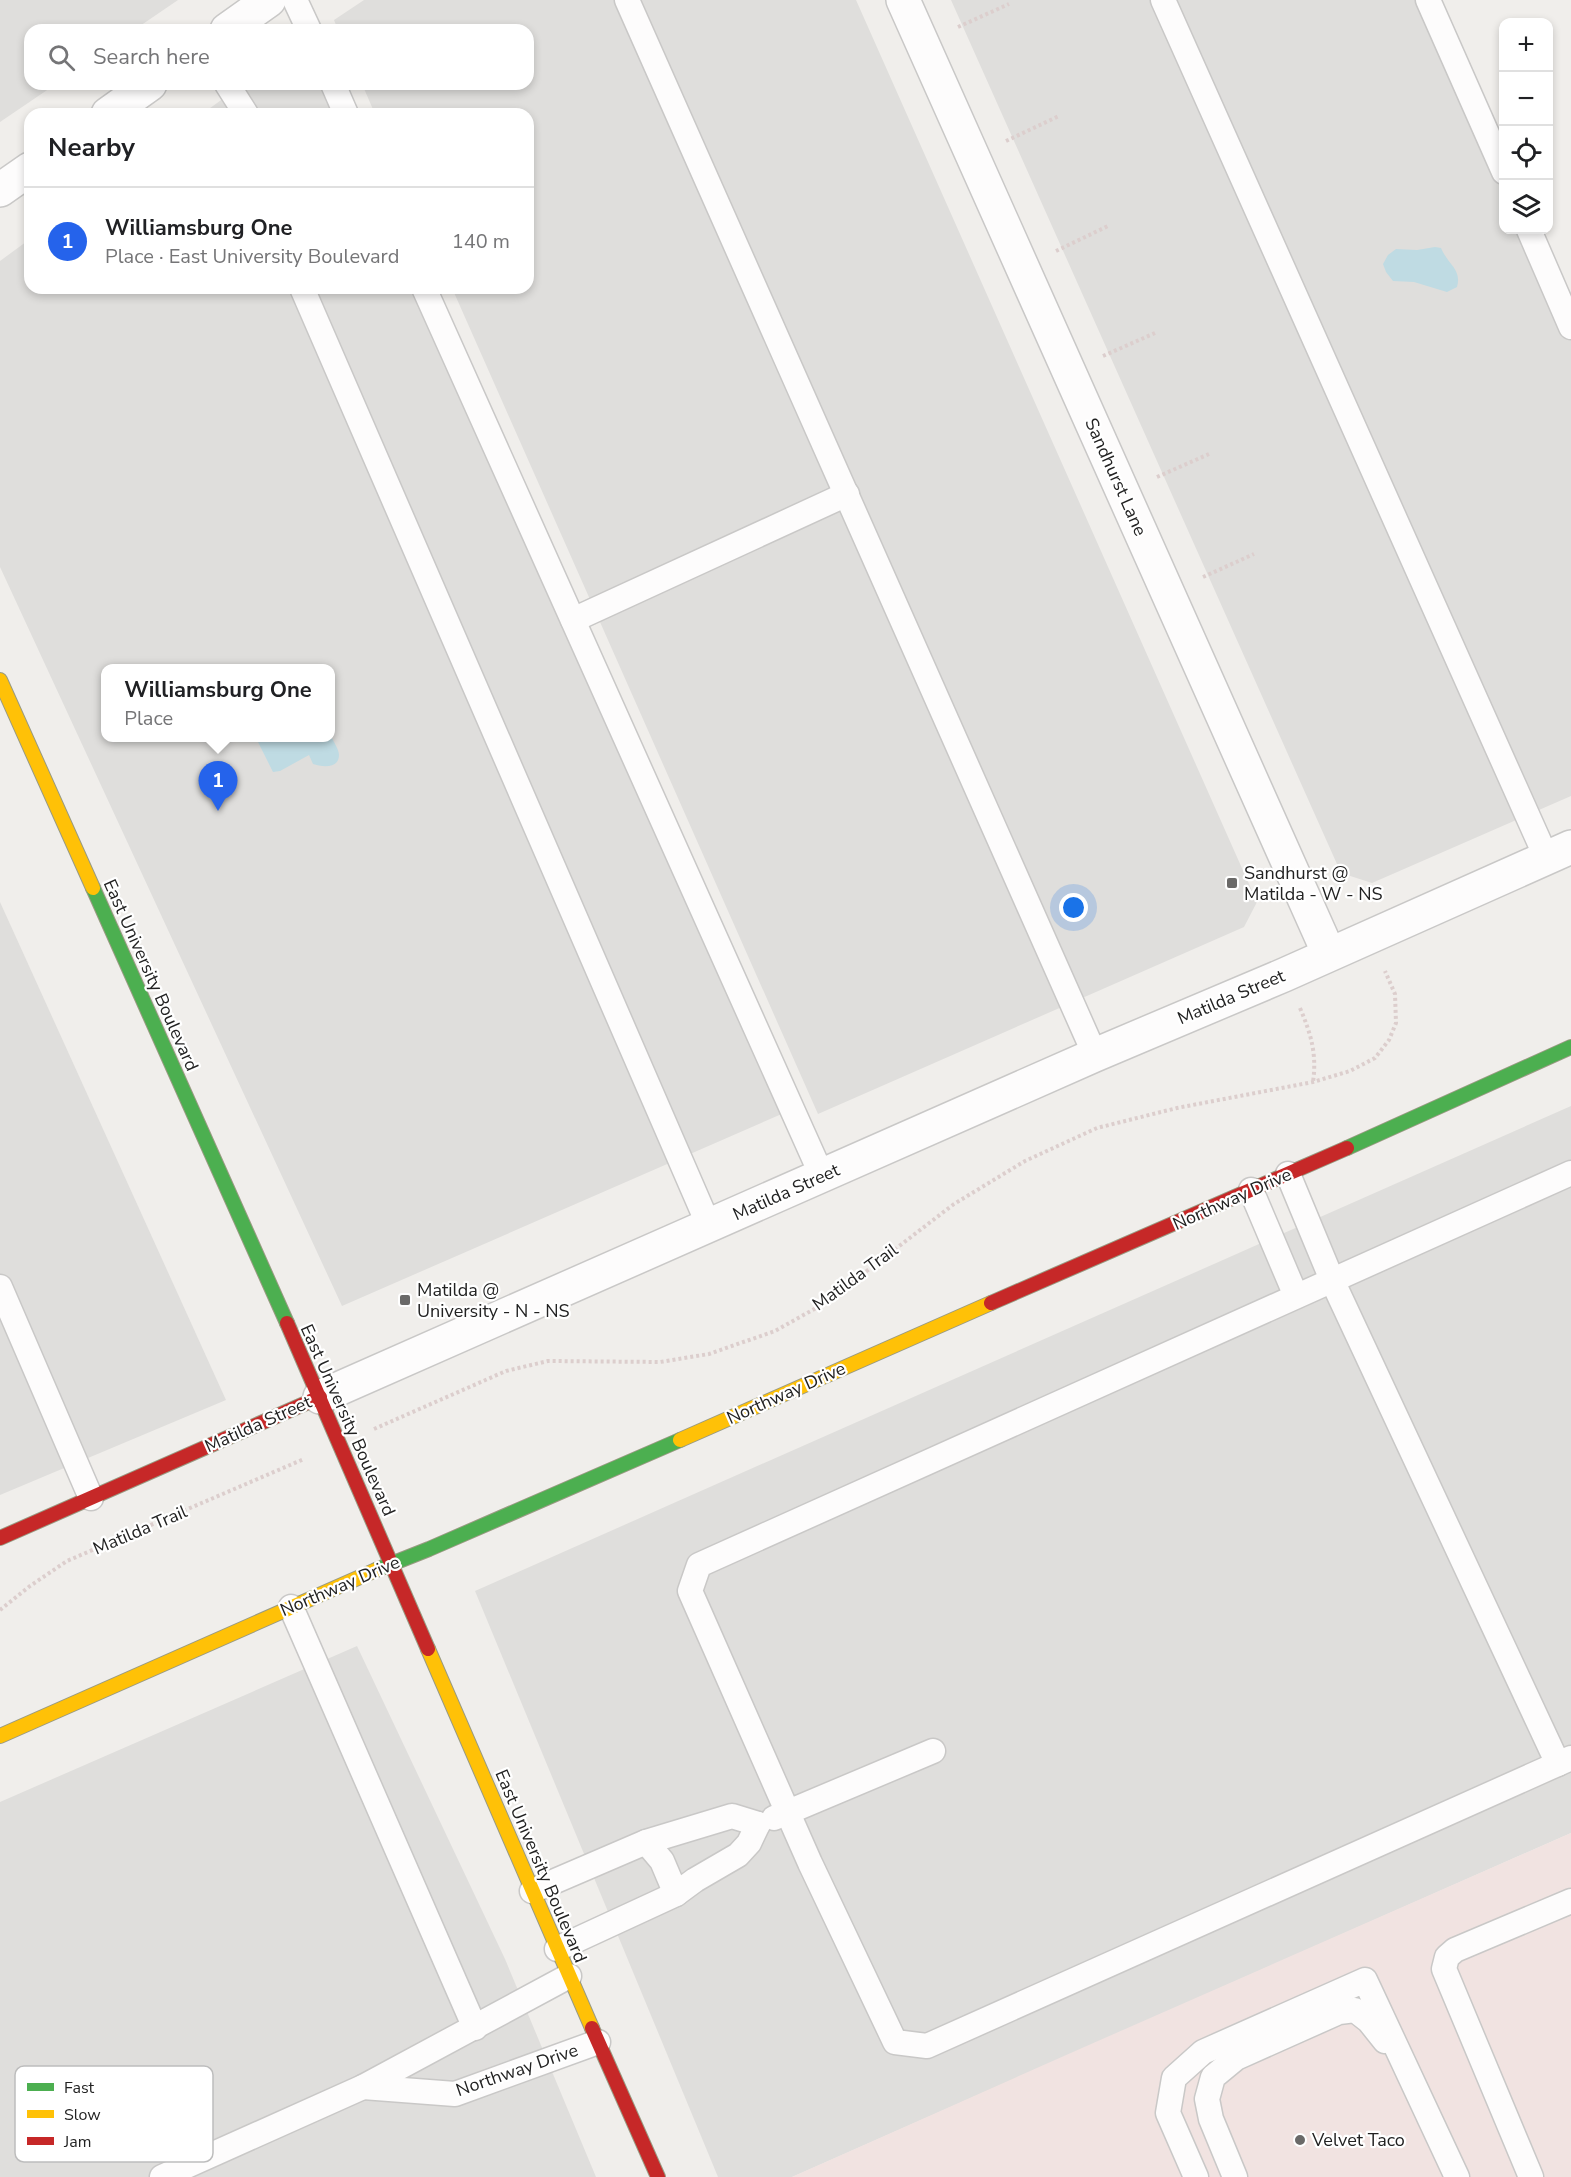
<!DOCTYPE html>
<html lang="en">
<head>
<meta charset="utf-8">
<style>
  :root { --surface:#fff; --page:#f2f2f2; --text:#202124; --muted:#757577; --line:#e0e0e0; --accent:#2563eb }
  body { margin:0; font-family:"Nunito Sans",sans-serif; background:var(--page); color:var(--text) }
  .controls { position:absolute; right:18px; top:18px; display:grid; overflow:hidden; border-radius:12px; box-shadow:0 3px 9px #0003 }
  .controls button { width:54px; height:54px; display:grid; place-items:center; padding:0; border:0; border-bottom:2px solid var(--line); background:var(--surface); color:var(--text); font:30px sans-serif }
  .you { position:absolute; left:1074px; top:908px; width:21px; height:21px; margin:-15px; border:4px solid #fff; border-radius:50%; background:#1a73e8; box-shadow:0 0 0 9px #1a73e833 }
  .badge { display:grid; place-items:center; width:39px; height:39px; border-radius:50%; background:var(--accent); color:#fff; font-size:20px; font-weight:700 }
  .pin { position:absolute; translate:-50% -50px; filter:drop-shadow(0 2px 3px #0008) }
  .pin::after { content:''; position:absolute; top:32px; width:21px; height:18px; background:inherit; clip-path:polygon(0 0,100% 0,50% 100%) }
  .popup { position:absolute; left:101px; top:664px; width:234px; height:78px; box-sizing:border-box; display:grid; place-content:center; border-radius:12px; background:var(--surface); filter:drop-shadow(0 2px 4px #0005); font-size:20px; white-space:nowrap; color:var(--muted) }
  .popup b { font-size:22px; color:var(--text) }
  .popup::after { content:''; position:absolute; left:50%; top:100%; margin-left:-12px; border:12px solid transparent; border-top-color:var(--surface) }
  .list { margin:0; padding:0; list-style:none }
  h2 { display:flex; justify-content:space-between; align-items:center; height:78px; margin:0; padding:0 24px; font-size:26px }
  h2 small { font-size:20px; font-weight:400; color:var(--muted) }
  .list li { display:grid; grid-template-columns:39px 1fr auto; gap:18px; align-items:center; box-sizing:border-box; height:108px; padding:0 24px; border-top:2px solid var(--line) }
  .list b { display:block; font-size:22px; white-space:nowrap }
  .list p { margin:0; font-size:20px; white-space:nowrap; color:var(--muted) }
  .list em { font-size:20px; font-style:normal; color:var(--muted) }
  .icon { flex:none; width:33px; height:33px; fill:none; stroke:currentColor; stroke-width:2; stroke-linecap:round; stroke-linejoin:round }
  .map { position:relative; flex:none; width:1571px; height:2177px; overflow:hidden }
  .search { position:absolute; background:var(--surface); box-shadow:0 3px 9px #0003; left:24px; top:24px; width:510px; height:66px; display:flex; align-items:center; gap:15px; box-sizing:border-box; padding:0 21px; border-radius:18px; color:var(--muted); font-size:22px }
  .panel { position:absolute; background:var(--surface); box-shadow:0 3px 9px #0003; left:24px; top:108px; width:510px; height:186px; border-radius:18px }
  .map>svg:first-child { display:block }
  .residential { fill:#dfdedc; fill-rule:evenodd }
  .commercial { fill:#f1e3e1 }
  .water { fill:#bfdbe3 }
  .lines { fill:none; stroke-linecap:round; stroke-linejoin:round }
  .lane-casing { stroke:#c9c8c7; stroke-width:27 }
  .street-casing { stroke:#c9c8c7; stroke-width:36 }
  .fast-casing { stroke:#999a82; stroke-width:16 }
  .slow-casing { stroke:#999a82; stroke-width:16 }
  .jam-casing { stroke:#999a82; stroke-width:16 }
  .path { stroke:#dccecd; stroke-width:4; stroke-dasharray:3 3; stroke-linecap:butt }
  .lane { stroke:#fdfcfc; stroke-width:24 }
  .street { stroke:#fdfcfc; stroke-width:33 }
  .fast { stroke:#4caf50; stroke-width:14 }
  .slow { stroke:#ffc107; stroke-width:14 }
  .jam { stroke:#c62828; stroke-width:14 }
  .poi-dot { fill:#6a6968; stroke:#fff; stroke-width:2 }
  .labels { text-anchor:middle; stroke-width:4.5; stroke-linejoin:round; paint-order:stroke }
  .street-label { font-size:18px; fill:#222; stroke:#fff }
  .poi-label { font-size:18px; fill:#222; stroke:#fff; text-anchor:start }
  .key { fill:#fff; stroke:#bdbdbd; stroke-width:1.5 }
  .key-label { font-size:16px; fill:#222 }
</style>
</head>
<body>
<div class="map">
<svg width="1571" height="2177" viewBox="0 0 1571 2177">
  <rect width="100%" height="100%" fill="#f0eeeb"/>
  <g class="residential">
    <path d="M 0,0 L 178,0 L 134,30 L 30,30 L 30,84 L 56,84 L 0,122 Z"/>
    <path d="M 364,0 L 856,0 L 1257,902 L 1244,927 L 818,1114 L 452,288 L 528,288 L 528,114 L 375,114 L 362,84 L 528,84 L 528,30 L 338,30 L 334,20 Z"/>
    <path d="M 951,0 L 1429,0 L 1503,169 L 1504,230 L 1530,230 L 1571,324 L 1571,796 L 1372,883 L 1341,873 Z"/>
    <path d="M 243,84 L 325,84 L 339,114 L 202,114 Z"/>
    <path d="M 30,239 L 30,288 L 416,288 L 784,1113 L 342,1306 L 0,567 L 0,261 ZM 106,668 L 330,668 L 330,738 L 106,738 Z"/>
    <path d="M 0,902 L 226,1400 L 0,1495 Z"/>
    <path d="M 1571,1106 L 1571,1833 L 792,2177 L 718,2177 L 475,1591 Z"/>
    <path d="M 357,1646 L 505,1959 L 596,2177 L 0,2177 L 0,1802 Z"/>
  </g>
  <path class="commercial" d="M 1571,1833 L 1571,2177 L 792,2177 L 1082,2048 Z"/>
  <g class="water">
    <path d="M 1435,247 L 1441,248 C 1448,265 1462,269 1457,287 L 1447,292 L 1414,282 L 1393,281 L 1386,272 L 1383,264 L 1388,255 L 1396,249 L 1417,250 Z"/>
    <path d="M 331,736 C 333,741 339,749 339,755 C 339,769 322,767 313,764 L 309,755 L 280,771 L 273,772 L 256,738 L 330,738 Z"/>
  </g>
  <g class="lines">
    <defs>
      <g id="lane">
        <path d="M 295,0 L 309,30"/>
        <path d="M 627,0 L 1095,1055"/>
        <path d="M 1163,0 L 1546,857"/>
        <path d="M 1428,0 L 1504,172"/>
        <path d="M 227,84 L 246,114"/>
        <path d="M 333,84 L 346,114"/>
        <path d="M 1529,230 L 1571,327"/>
        <path d="M 302,288 L 709,1226"/>
        <path d="M 424,288 L 822,1176"/>
        <path d="M 573,620 L 847,494"/>
        <path d="M 1571,1173 L 699,1565 L 690,1591 L 810,1863 L 895,2042 L 927,2046 L 1571,1758"/>
        <path d="M 1288,1174 L 1332,1280 L 1558,1764"/>
        <path d="M 1251,1190 L 1296,1296"/>
        <path d="M 0,1287 L 91,1498"/>
        <path d="M 291,1607 L 475,2028"/>
        <path d="M 774,1818 L 933,1751"/>
        <path d="M 646,1842 L 662,1861 L 676,1894"/>
        <path d="M 532,1891 L 646,1842 L 732,1816 L 758,1824"/>
        <path d="M 557,1949 L 676,1894 L 695,1880 L 738,1855 L 749,1843 L 758,1824"/>
        <path d="M 363,2087 L 455,2094 L 598,2042"/>
        <path d="M 162,2177 L 363,2087 L 569,1976"/>
        <path d="M 1196,2177 L 1168,2113 L 1174,2078 L 1203,2052 L 1365,1980 L 1457,2177"/>
        <path d="M 1235,2177 L 1211,2119 L 1207,2099 L 1213,2077 L 1236,2058 L 1339,2012 L 1355,2010 L 1369,2021 L 1385,2041"/>
        <path d="M 1531,2177 L 1444,1969 L 1447,1957 L 1455,1950 L 1571,1901"/>
      </g>
      <g id="street">
        <path d="M 903,0 L 1329,954"/>
        <path d="M 227,30 L 269,0"/>
        <path d="M 108,114 L 150,84"/>
        <path d="M 0,190 L 30,169"/>
        <path d="M 320,1397 L 1095,1055 L 1284,975 L 1571,847"/>
      </g>
      <g id="fast">
        <path d="M 93,888 L 287,1323"/>
        <path d="M 1347,1148 L 1571,1047"/>
        <path d="M 376,1570 L 429,1549 L 680,1440"/>
      </g>
      <g id="slow">
        <path d="M 0,680 L 93,888"/>
        <path d="M 680,1440 L 991,1303"/>
        <path d="M 428,1649 L 592,2028"/>
        <path d="M 0,1736 L 376,1570"/>
      </g>
      <g id="jam">
        <path d="M 991,1303 L 1347,1148"/>
        <path d="M 287,1323 L 428,1649"/>
        <path d="M 0,1538 L 320,1397"/>
        <path d="M 592,2028 L 658,2177"/>
      </g>
    </defs>
    <use href="#lane" class="lane-casing"/>
    <use href="#street" class="street-casing"/>
    <use href="#fast" class="fast-casing"/>
    <use href="#slow" class="slow-casing"/>
    <use href="#jam" class="jam-casing"/>
    <g class="path">
      <path d="M 958,27 L 1009,4"/>
      <path d="M 1006,141 L 1059,116"/>
      <path d="M 1056,251 L 1108,226"/>
      <path d="M 1103,356 L 1155,333"/>
      <path d="M 1157,477 L 1209,454"/>
      <path d="M 1203,577 L 1254,554"/>
      <path d="M 1300,1008 C 1311,1034 1317,1054 1313,1082"/>
      <path d="M 374,1429 L 506,1371 L 548,1361 L 660,1362 L 709,1354 L 775,1331 L 825,1303 L 954,1204 L 1025,1161 L 1097,1128 L 1177,1108 L 1313,1082 L 1350,1071 L 1375,1058 L 1389,1040 L 1396,1023 L 1395,994 L 1385,971"/>
      <path d="M 0,1610 L 30,1586 L 67,1561 L 304,1459"/>
    </g>
    <use href="#lane" class="lane"/>
    <use href="#street" class="street"/>
    <use href="#fast" class="fast"/>
    <use href="#slow" class="slow"/>
    <use href="#jam" class="jam"/>
  </g>
  <g class="poi-dot">
    <rect x="1226" y="877" width="12" height="12" rx="3"/>
    <rect x="399" y="1294" width="12" height="12" rx="3"/>
    <circle cx="1300" cy="2140" r="6"/>
  </g>
  <g class="labels">
    <g class="street-label">
      <text transform="translate(1116 477) rotate(66)" y="6">Sandhurst Lane</text>
      <text transform="translate(151 975) rotate(66)" y="6">East University Boulevard</text>
      <text transform="translate(1231 997) rotate(-23)" y="6">Matilda Street</text>
      <text transform="translate(786 1192) rotate(-24)" y="6">Matilda Street</text>
      <text transform="translate(1232 1199) rotate(-24)" y="6">Northway Drive</text>
      <text transform="translate(855 1277) rotate(-36)" y="6">Matilda Trail</text>
      <text transform="translate(786 1393) rotate(-24)" y="6">Northway Drive</text>
      <text transform="translate(348 1420) rotate(66)" y="6">East University Boulevard</text>
      <text transform="translate(258 1424) rotate(-24)" y="6">Matilda Street</text>
      <text transform="translate(140 1530) rotate(-23)" y="6">Matilda Trail</text>
      <text transform="translate(340 1586) rotate(-23)" y="6">Northway Drive</text>
      <text transform="translate(541 1866) rotate(67)" y="6">East University Boulevard</text>
      <text transform="translate(517 2070) rotate(-19)" y="6">Northway Drive</text>
    </g>
    <g class="poi-label">
      <text x="1244" y="879">Sandhurst @<tspan x="1244" dy="21">Matilda - W - NS</tspan></text>
      <text x="417" y="1296">Matilda @<tspan x="417" dy="21">University - N - NS</tspan></text>
      <text x="1312" y="2146">Velvet Taco</text>
    </g>
  </g>
  <rect x="15" y="2066" width="198" height="96" rx="9" class="key"/>
  <rect x="27" y="2083" width="27" height="8" fill="#4caf50"/>
  <rect x="27" y="2110" width="27" height="8" fill="#ffc107"/>
  <rect x="27" y="2137" width="27" height="8" fill="#c62828"/>
  <g class="key-label">
    <text x="64" y="2093">Fast</text>
    <text x="64" y="2120">Slow</text>
    <text x="64" y="2147">Jam</text>
  </g>
</svg>
<div class="controls">
<button>+</button>
<button>−</button>
<button><svg class="icon" aria-label="locate" viewBox="0 0 24 24"><circle cx="12" cy="12" r="6"/><path d="M12 2v4M12 18v4M2 12h4M18 12h4"/></svg></button>
<button><svg class="icon" aria-label="layers" viewBox="0 0 24 24"><path d="M12 4l9 5-9 5-9-5zM3 14l9 5 9-5"/></svg></button>
</div>
<div class="you"></div>
<div class="pin badge" style="left:218px;top:811px">1</div>
<div class="popup"><b>Williamsburg One</b>Place</div>
<div class="search"><svg class="icon" aria-label="search" viewBox="0 0 24 24"><circle cx="10" cy="10" r="6"/><path d="M15 15l6 6"/></svg>Search here</div>
<section class="panel">
<h2>Nearby<small></small></h2>
<ul class="list">
<li><span class="badge">1</span><div><b>Williamsburg One</b><p>Place · East University Boulevard</p></div><em>140 m</em></li>
</ul>
</section>
</div>
</body>
</html>
